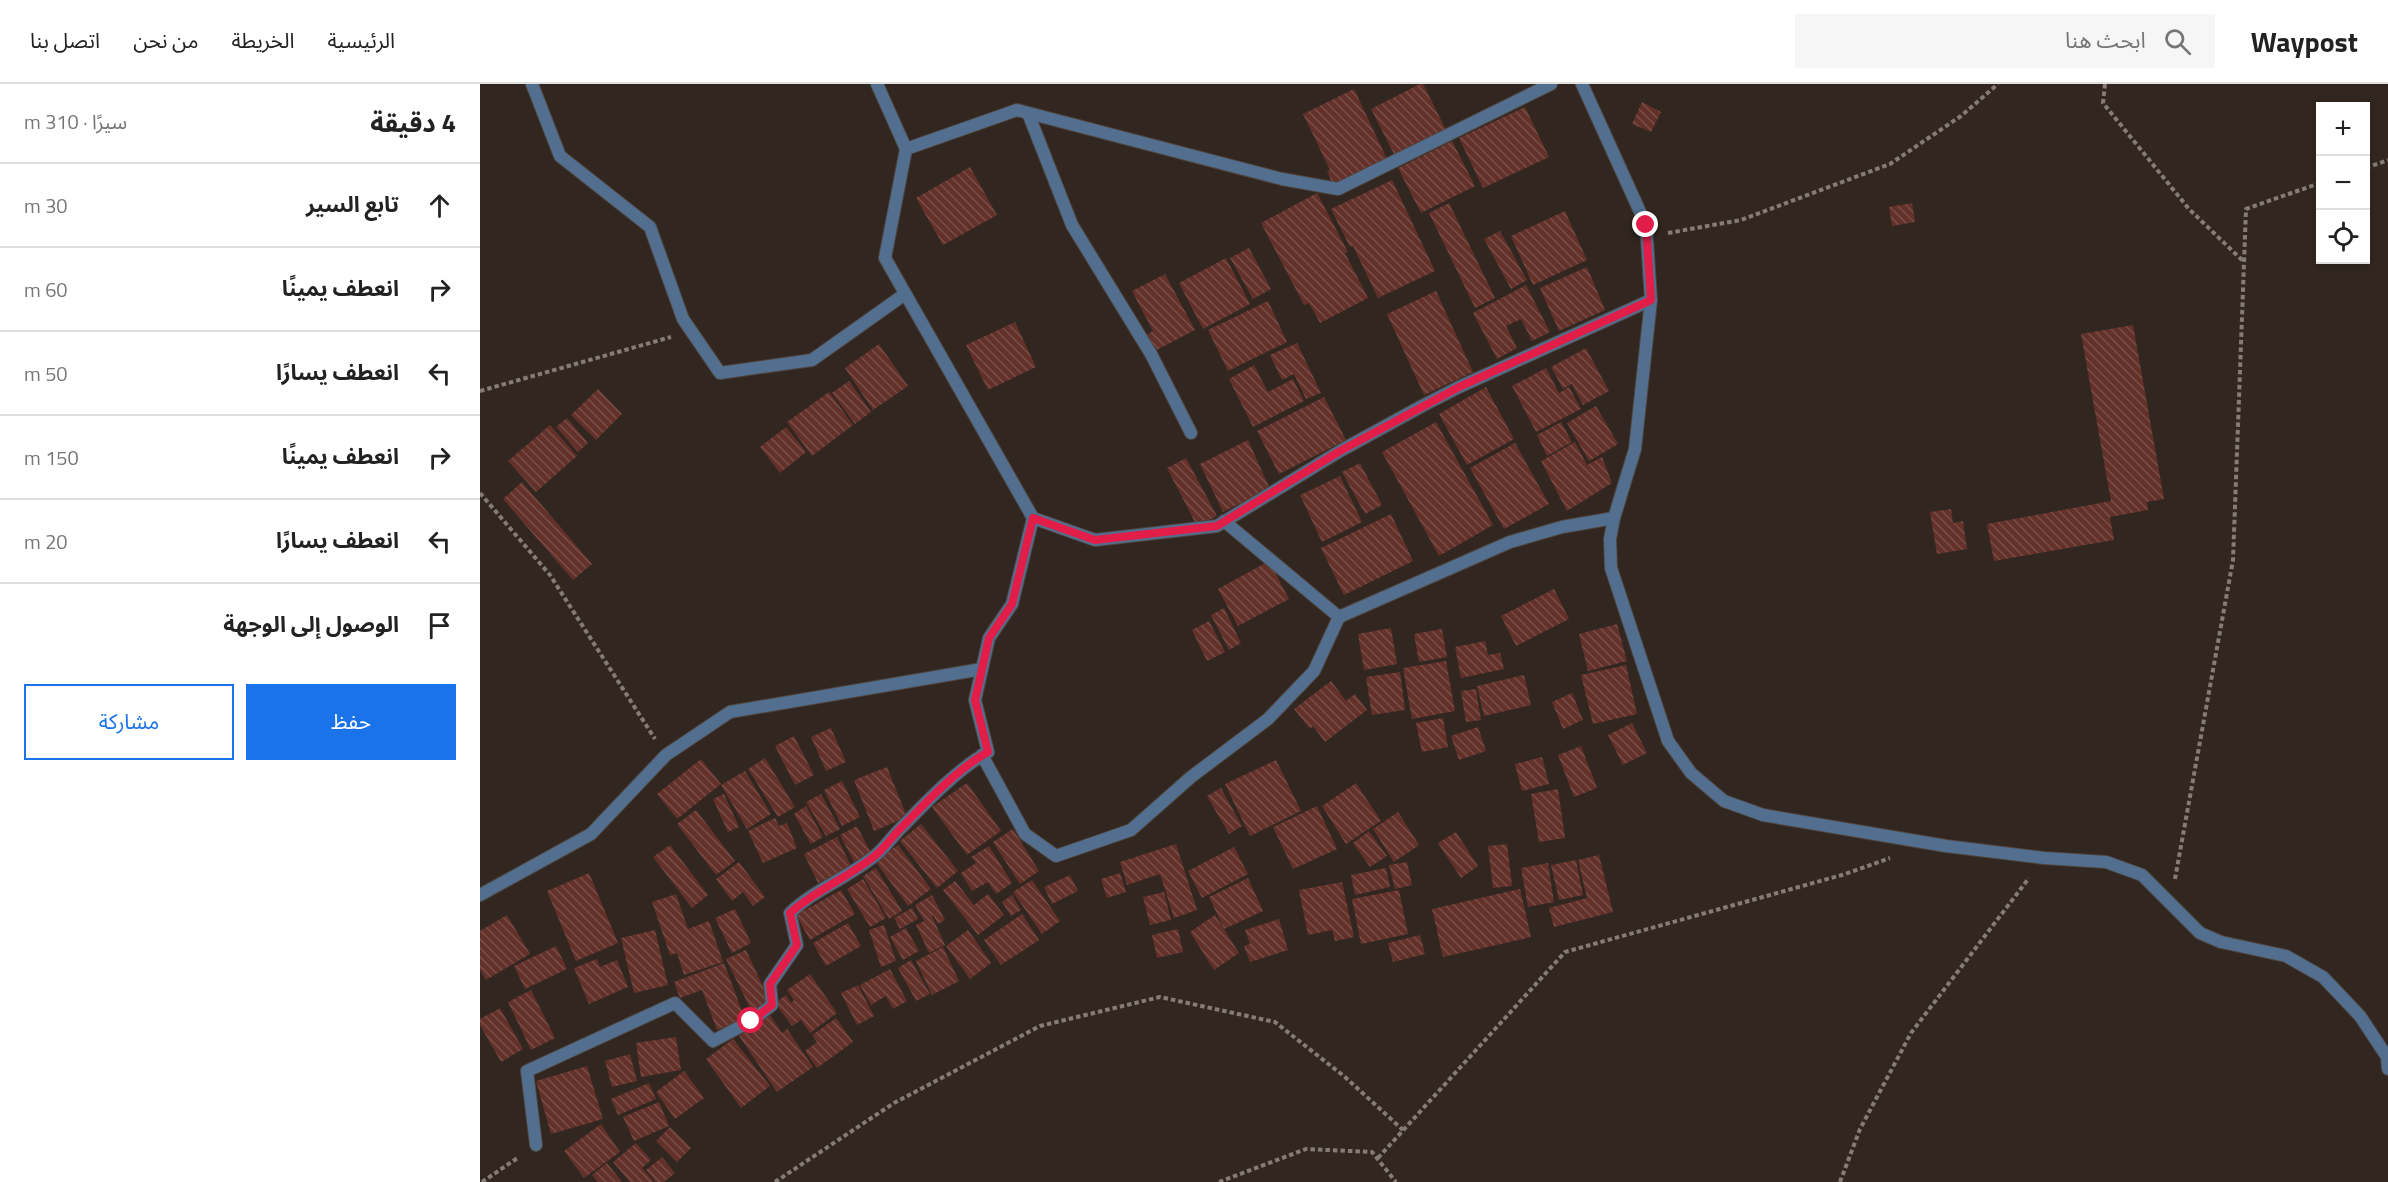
<!DOCTYPE html>
<html lang="ar">
<head>
<meta charset="utf-8">
<style>
  :root { --surface:#fff; --page:#f6f6f6; --text:#222; --muted:#767676; --line:#e0e0e0; --accent:#1a73e8 }
  body { margin:0; font-family:"Titillium Web","Noto Sans Arabic",sans-serif; background:var(--page); color:var(--text); direction:rtl }
  .controls { position:absolute; right:18px; top:18px; display:grid; overflow:hidden; border-radius:0px; box-shadow:0 3px 9px #0003 }
  .controls button { width:54px; height:54px; display:grid; place-items:center; padding:0; border:0; border-bottom:2px solid var(--line); background:var(--surface); color:var(--text); font:30px sans-serif }
  .stop { position:absolute; width:18px; height:18px; margin:-14px; border:4px solid #e11d48; border-radius:50%; background:#fff }
  .stop.end { background:#e11d48; border-color:#fff; box-shadow:0 2px 6px #0008 }
  .list { margin:0; padding:0; list-style:none }
  h2 { display:flex; justify-content:space-between; align-items:center; height:78px; margin:0; padding:0 24px; font-size:26px }
  h2 small { font-size:20px; font-weight:400; color:var(--muted) }
  .list li { display:grid; grid-template-columns:39px 1fr auto; gap:18px; align-items:center; box-sizing:border-box; height:84px; padding:0 24px; border-top:2px solid var(--line) }
  .list b { display:block; font-size:22px; white-space:nowrap }
  .list em { font-size:20px; font-style:normal; color:var(--muted) }
  .actions { display:flex; gap:12px; padding:18px 24px }
  .actions a { flex:1; padding:14px 0; border:2px solid var(--accent); border-radius:0px; text-align:center; font-size:21px; color:var(--accent) }
  .actions .main { background:var(--accent); color:#fff }
  .icon { flex:none; width:33px; height:33px; fill:none; stroke:currentColor; stroke-width:2; stroke-linecap:round; stroke-linejoin:round }
  .map { position:relative; flex:none; width:1908px; height:1098px; overflow:hidden; direction:ltr }
  header { display:flex; align-items:center; gap:36px; box-sizing:border-box; height:84px; padding:0 30px; background:var(--surface); border-bottom:2px solid var(--line) }
  header strong { font-size:28px }
  nav { display:flex; gap:33px; margin-inline-start:auto; font-size:21px }
  .search { width:420px; height:54px; background:var(--page); display:flex; align-items:center; gap:15px; box-sizing:border-box; padding:0 21px; border-radius:0px; color:var(--muted); font-size:22px }
  main { display:flex }
  aside { flex:1; background:var(--surface) }
  .map>svg:first-child { display:block }
  .building { fill:url(#building-back-hatch) }
  .lines { fill:none; stroke-linecap:round; stroke-linejoin:round }
  .street-casing { stroke:#4f453e; stroke-width:14 }
  .path { stroke:#857c76; stroke-width:4; stroke-dasharray:4.5 3; stroke-linecap:butt }
  .street { stroke:#526f8f; stroke-width:12 }
  .route { stroke:#e11d48; stroke-width:8 }
</style>
</head>
<body>
<header>
<strong>Waypost</strong>
<div class="search"><svg class="icon" aria-label="search" viewBox="0 0 24 24"><circle cx="10" cy="10" r="6"/><path d="M15 15l6 6"/></svg>ابحث هنا</div>
<nav><a>الرئيسية</a><a>الخريطة</a><a>من نحن</a><a>اتصل بنا</a></nav>
</header>
<main>
<div class="map">
<svg width="1908" height="1098" viewBox="0 0 1908 1098">
  <defs>
    <pattern id="building-back-hatch" width="6" height="6" patternUnits="userSpaceOnUse" patternTransform="scale(1.5)"><rect width="6" height="6" fill="#63302a"/><path d="M-1 5l2 2M0 0l6 6M5-1l2 2" fill="none" stroke="#794e48"/></pattern>
  </defs>
  <rect width="100%" height="100%" fill="#322720"/>
  <g class="building">
    <path d="M 940,0 L 943,0 L 966,46 L 915,72 L 891,25 Z"/>
    <path d="M 874,5 L 907,75 L 853,101 L 847,87 L 850,86 L 823,30 Z"/>
    <path d="M 1162,18 L 1181,28 L 1171,48 L 1152,40 Z"/>
    <path d="M 1045,23 L 1069,73 L 1003,104 L 979,54 Z"/>
    <path d="M 972,57 L 995,102 L 941,129 L 918,84 Z"/>
    <path d="M 490,83 L 517,131 L 463,161 L 436,114 Z"/>
    <path d="M 912,96 L 955,187 L 898,214 L 873,162 L 870,163 L 851,125 Z"/>
    <path d="M 837,109 L 868,168 L 865,169 L 888,214 L 840,239 L 829,219 L 824,221 L 781,139 Z"/>
    <path d="M 969,119 L 1015,214 L 995,224 L 949,129 Z"/>
    <path d="M 1432,119 L 1435,138 L 1412,142 L 1409,123 Z"/>
    <path d="M 1085,127 L 1107,176 L 1053,201 L 1031,152 Z"/>
    <path d="M 1020,147 L 1047,196 L 1031,205 L 1004,155 Z"/>
    <path d="M 769,164 L 791,205 L 773,215 L 750,174 Z"/>
    <path d="M 746,174 L 770,220 L 723,245 L 699,199 Z"/>
    <path d="M 1107,183 L 1125,226 L 1079,247 L 1060,204 Z"/>
    <path d="M 685,190 L 715,246 L 673,268 L 665,252 L 673,247 L 652,207 Z"/>
    <path d="M 1046,201 L 1070,248 L 1052,257 L 1041,235 L 1026,242 L 1037,264 L 1017,275 L 993,229 Z"/>
    <path d="M 956,207 L 993,288 L 944,311 L 907,230 Z"/>
    <path d="M 788,217 L 807,258 L 748,287 L 728,246 Z"/>
    <path d="M 535,238 L 556,283 L 508,306 L 486,261 Z"/>
    <path d="M 1653,241 L 1684,415 L 1667,418 L 1668,426 L 1630,433 L 1634,456 L 1514,477 L 1507,440 L 1631,417 L 1601,250 Z"/>
    <path d="M 817,259 L 841,309 L 826,315 L 814,290 L 802,296 L 790,271 Z"/>
    <path d="M 399,260 L 428,302 L 393,326 L 365,284 Z"/>
    <path d="M 1106,264 L 1129,307 L 1103,321 L 1092,300 L 1083,305 L 1071,283 Z"/>
    <path d="M 774,281 L 788,308 L 813,295 L 824,317 L 773,343 L 749,295 Z"/>
    <path d="M 1066,284 L 1079,309 L 1089,303 L 1101,325 L 1056,348 L 1032,302 Z"/>
    <path d="M 369,297 L 391,328 L 375,340 L 352,309 Z"/>
    <path d="M 1006,303 L 1034,355 L 987,381 L 959,330 Z"/>
    <path d="M 118,305 L 142,330 L 116,356 L 91,331 Z"/>
    <path d="M 349,308 L 373,341 L 332,372 L 307,338 Z"/>
    <path d="M 844,313 L 866,356 L 799,390 L 777,347 Z"/>
    <path d="M 1116,322 L 1138,360 L 1109,377 L 1087,339 Z"/>
    <path d="M 87,334 L 108,359 L 98,368 L 76,343 Z"/>
    <path d="M 956,338 L 1013,441 L 959,472 L 902,368 Z"/>
    <path d="M 1081,338 L 1092,358 L 1067,372 L 1057,351 Z"/>
    <path d="M 70,341 L 97,372 L 56,408 L 28,377 Z"/>
    <path d="M 306,343 L 326,368 L 300,389 L 280,363 Z"/>
    <path d="M 768,356 L 790,405 L 743,428 L 720,380 Z"/>
    <path d="M 1095,358 L 1107,381 L 1122,373 L 1132,399 L 1087,427 L 1061,377 Z"/>
    <path d="M 1035,359 L 1069,420 L 1024,445 L 990,384 Z"/>
    <path d="M 706,374 L 737,432 L 717,442 L 687,384 Z"/>
    <path d="M 880,379 L 902,421 L 885,430 L 862,388 Z"/>
    <path d="M 860,392 L 882,438 L 842,458 L 820,411 Z"/>
    <path d="M 42,398 L 112,480 L 93,496 L 23,415 Z"/>
    <path d="M 1471,425 L 1473,439 L 1483,437 L 1487,465 L 1457,470 L 1450,428 Z"/>
    <path d="M 911,430 L 933,477 L 864,511 L 841,464 Z"/>
    <path d="M 789,477 L 809,515 L 758,542 L 738,505 Z"/>
    <path d="M 1074,505 L 1089,535 L 1036,562 L 1021,532 Z"/>
    <path d="M 744,524 L 761,559 L 749,566 L 731,531 Z"/>
    <path d="M 729,537 L 745,568 L 727,577 L 712,546 Z"/>
    <path d="M 1137,540 L 1147,577 L 1108,587 L 1099,550 Z"/>
    <path d="M 911,544 L 917,580 L 884,586 L 878,550 Z"/>
    <path d="M 962,545 L 967,573 L 939,578 L 934,550 Z"/>
    <path d="M 1005,557 L 1008,571 L 1020,569 L 1024,585 L 981,594 L 975,563 Z"/>
    <path d="M 966,577 L 975,627 L 932,635 L 923,584 Z"/>
    <path d="M 1146,581 L 1157,630 L 1113,640 L 1101,591 Z"/>
    <path d="M 920,588 L 925,626 L 892,631 L 886,593 Z"/>
    <path d="M 1044,591 L 1051,621 L 1004,632 L 997,602 Z"/>
    <path d="M 851,597 L 866,617 L 875,610 L 887,626 L 845,658 L 833,642 L 830,645 L 814,625 Z"/>
    <path d="M 996,605 L 1001,636 L 986,638 L 981,607 Z"/>
    <path d="M 1092,609 L 1103,636 L 1083,645 L 1072,618 Z"/>
    <path d="M 963,634 L 968,663 L 942,668 L 936,639 Z"/>
    <path d="M 1152,639 L 1167,669 L 1143,681 L 1128,651 Z"/>
    <path d="M 998,643 L 1006,667 L 979,676 L 971,652 Z"/>
    <path d="M 351,644 L 366,678 L 346,687 L 331,653 Z"/>
    <path d="M 314,652 L 334,691 L 315,701 L 295,662 Z"/>
    <path d="M 1101,662 L 1117,704 L 1094,713 L 1078,671 Z"/>
    <path d="M 1062,673 L 1069,700 L 1042,707 L 1035,680 Z"/>
    <path d="M 285,674 L 315,723 L 298,733 L 268,685 Z"/>
    <path d="M 221,675 L 241,700 L 197,735 L 177,710 Z"/>
    <path d="M 796,676 L 821,727 L 770,752 L 745,700 Z"/>
    <path d="M 407,683 L 427,733 L 394,747 L 374,696 Z"/>
    <path d="M 265,687 L 291,730 L 267,745 L 241,701 Z"/>
    <path d="M 362,697 L 380,733 L 362,742 L 344,706 Z"/>
    <path d="M 487,699 L 521,747 L 487,771 L 452,723 Z"/>
    <path d="M 876,699 L 901,737 L 866,760 L 842,722 Z"/>
    <path d="M 741,704 L 762,742 L 749,750 L 727,712 Z"/>
    <path d="M 1078,705 L 1085,754 L 1059,758 L 1051,710 Z"/>
    <path d="M 244,710 L 259,743 L 248,748 L 233,715 Z"/>
    <path d="M 341,710 L 360,745 L 346,752 L 326,718 Z"/>
    <path d="M 326,722 L 343,753 L 331,760 L 314,730 Z"/>
    <path d="M 837,722 L 857,765 L 813,785 L 793,743 Z"/>
    <path d="M 216,726 L 255,777 L 236,791 L 197,740 Z"/>
    <path d="M 918,728 L 939,761 L 914,778 L 893,745 Z"/>
    <path d="M 295,734 L 299,742 L 307,739 L 317,764 L 283,779 L 268,747 Z"/>
    <path d="M 441,740 L 478,787 L 457,804 L 420,757 Z"/>
    <path d="M 377,742 L 391,769 L 374,778 L 360,751 Z"/>
    <path d="M 533,745 L 559,787 L 540,800 L 513,758 Z"/>
    <path d="M 889,747 L 907,772 L 890,783 L 873,759 Z"/>
    <path d="M 976,748 L 998,782 L 981,794 L 958,759 Z"/>
    <path d="M 357,753 L 371,782 L 338,799 L 324,770 Z"/>
    <path d="M 696,760 L 717,826 L 694,834 L 680,790 L 647,801 L 640,778 Z"/>
    <path d="M 1027,760 L 1032,802 L 1013,804 L 1008,762 Z"/>
    <path d="M 190,761 L 228,811 L 212,824 L 173,773 Z"/>
    <path d="M 418,761 L 451,805 L 428,822 L 395,777 Z"/>
    <path d="M 509,762 L 532,799 L 516,810 L 508,798 L 492,807 L 481,789 L 496,779 L 491,773 Z"/>
    <path d="M 754,763 L 768,790 L 722,814 L 708,787 Z"/>
    <path d="M 1119,771 L 1133,828 L 1074,843 L 1069,824 L 1107,814 L 1098,776 Z"/>
    <path d="M 1096,776 L 1103,811 L 1079,816 L 1071,781 Z"/>
    <path d="M 259,778 L 285,813 L 273,822 L 263,808 L 252,817 L 236,795 Z"/>
    <path d="M 927,778 L 932,801 L 915,805 L 909,781 Z"/>
    <path d="M 1068,779 L 1074,818 L 1048,823 L 1041,784 Z"/>
    <path d="M 396,784 L 422,827 L 409,835 L 383,792 Z"/>
    <path d="M 906,784 L 910,803 L 875,811 L 871,791 Z"/>
    <path d="M 109,789 L 138,859 L 96,877 L 67,807 Z"/>
    <path d="M 640,789 L 646,808 L 627,814 L 621,795 Z"/>
    <path d="M 590,791 L 598,807 L 572,820 L 564,803 Z"/>
    <path d="M 768,794 L 783,827 L 744,845 L 729,813 Z"/>
    <path d="M 383,795 L 406,834 L 390,843 L 367,805 Z"/>
    <path d="M 552,796 L 580,837 L 562,850 L 533,808 Z"/>
    <path d="M 475,797 L 494,821 L 508,810 L 524,831 L 498,851 L 463,806 Z"/>
    <path d="M 862,798 L 874,853 L 855,857 L 852,846 L 828,851 L 819,806 Z"/>
    <path d="M 1040,805 L 1051,853 L 963,873 L 952,825 Z"/>
    <path d="M 361,806 L 375,830 L 330,856 L 316,831 Z"/>
    <path d="M 919,806 L 928,850 L 881,860 L 872,815 Z"/>
    <path d="M 684,808 L 691,836 L 670,841 L 663,813 Z"/>
    <path d="M 196,810 L 208,845 L 229,837 L 243,878 L 204,891 L 197,869 L 190,871 L 172,818 Z"/>
    <path d="M 452,811 L 465,836 L 458,840 L 453,831 L 452,832 L 465,861 L 449,869 L 436,841 L 444,837 L 435,821 Z"/>
    <path d="M 532,811 L 541,826 L 531,832 L 522,818 Z"/>
    <path d="M 432,824 L 438,835 L 420,845 L 414,834 Z"/>
    <path d="M 255,825 L 271,859 L 252,869 L 235,834 Z"/>
    <path d="M 542,830 L 559,856 L 521,881 L 504,856 Z"/>
    <path d="M 27,831 L 50,870 L 6,896 L 0,886 L 0,847 Z"/>
    <path d="M 735,831 L 759,869 L 734,886 L 710,848 Z"/>
    <path d="M 799,835 L 808,866 L 770,878 L 764,862 L 770,860 L 765,846 Z"/>
    <path d="M 368,839 L 381,862 L 346,882 L 333,859 Z"/>
    <path d="M 404,841 L 416,877 L 401,883 L 389,846 Z"/>
    <path d="M 426,844 L 439,867 L 423,876 L 410,853 Z"/>
    <path d="M 698,845 L 703,868 L 677,874 L 672,851 Z"/>
    <path d="M 175,846 L 188,901 L 154,909 L 141,854 Z"/>
    <path d="M 488,846 L 511,879 L 490,895 L 466,862 Z"/>
    <path d="M 940,851 L 945,870 L 913,878 L 908,859 Z"/>
    <path d="M 76,862 L 87,885 L 45,905 L 34,882 Z"/>
    <path d="M 463,863 L 479,897 L 452,911 L 436,877 Z"/>
    <path d="M 266,866 L 291,919 L 272,928 L 246,875 Z"/>
    <path d="M 117,875 L 120,883 L 137,876 L 148,903 L 109,920 L 94,884 Z"/>
    <path d="M 431,876 L 450,910 L 436,917 L 418,884 Z"/>
    <path d="M 244,879 L 265,935 L 237,946 L 222,906 L 200,914 L 194,898 Z"/>
    <path d="M 410,885 L 427,917 L 413,925 L 406,912 L 391,921 L 380,901 Z"/>
    <path d="M 330,890 L 357,929 L 330,949 L 321,936 L 312,942 L 295,919 L 306,911 L 311,919 L 314,916 L 307,906 Z"/>
    <path d="M 378,901 L 394,932 L 377,941 L 361,909 Z"/>
    <path d="M 51,906 L 75,954 L 51,966 L 28,918 Z"/>
    <path d="M 20,924 L 43,965 L 21,978 L 0,941 L 0,935 Z"/>
    <path d="M 290,931 L 302,949 L 307,945 L 333,983 L 297,1008 L 259,952 Z"/>
    <path d="M 356,934 L 373,958 L 337,984 L 325,967 L 337,958 L 332,951 Z"/>
    <path d="M 196,953 L 201,986 L 161,993 L 156,959 Z"/>
    <path d="M 253,955 L 290,1002 L 261,1024 L 226,975 Z"/>
    <path d="M 150,970 L 157,997 L 132,1003 L 125,977 Z"/>
    <path d="M 107,982 L 123,1035 L 71,1050 L 56,997 Z"/>
    <path d="M 204,987 L 224,1014 L 195,1035 L 176,1008 Z"/>
    <path d="M 169,999 L 176,1015 L 138,1031 L 131,1015 Z"/>
    <path d="M 179,1018 L 189,1042 L 154,1057 L 143,1033 Z"/>
    <path d="M 121,1040 L 140,1068 L 104,1094 L 84,1067 Z"/>
    <path d="M 190,1043 L 211,1064 L 197,1078 L 176,1057 Z"/>
    <path d="M 156,1059 L 171,1076 L 162,1084 L 174,1098 L 150,1098 L 133,1078 Z"/>
    <path d="M 182,1073 L 195,1089 L 184,1098 L 176,1098 L 166,1086 Z"/>
    <path d="M 127,1079 L 142,1098 L 118,1098 L 112,1091 Z"/>
  </g>
  <g class="lines">
    <defs>
      <g id="street">
        <path d="M 52,0 L 80,72 L 170,143 L 203,235 L 240,289 L 332,276 L 425,210"/>
        <path d="M 397,0 L 426,65 L 405,174 L 553,434"/>
        <path d="M 1102,0 L 1166,141 L 1171,216 L 1155,365 L 1134,434 L 1130,455 L 1131,484 L 1188,657 L 1211,689 L 1244,717 L 1283,731 L 1466,762 L 1564,774 L 1626,778 L 1662,791 L 1720,849 L 1741,858 L 1806,872 L 1843,893 L 1880,932 L 1907,973 L 1908,985"/>
        <path d="M 548,29 L 592,141 L 671,270 L 711,349"/>
        <path d="M 426,65 L 537,26 L 802,95 L 858,105 L 1071,0"/>
        <path d="M 744,437 L 859,533 L 1030,458 L 1082,443 L 1134,434"/>
        <path d="M 502,671 L 545,750 L 576,772 L 651,746 L 711,693 L 788,635 L 834,587 L 859,533"/>
        <path d="M 0,811 L 111,750 L 186,671 L 250,628 L 502,585"/>
        <path d="M 56,1061 L 47,987 L 195,919 L 233,957 L 271,937 L 292,921 L 290,900 L 317,861 L 310,829 C 335,805 370,793 397,770 C 407,761 415,749 425,740 C 448,716 479,684 508,668 L 495,616 L 509,554 L 532,520 L 553,434 L 615,456 L 737,442 L 860,367 L 942,322 L 979,303 L 1171,216"/>
      </g>
    </defs>
    <use href="#street" class="street-casing"/>
    <g class="path">
      <path d="M 1625,0 L 1623,19 L 1709,125 L 1764,178"/>
      <path d="M 1886,84 L 1908,76"/>
      <path d="M 1188,149 L 1261,136 L 1410,80 L 1481,32 L 1518,0"/>
      <path d="M 0,307 L 191,253"/>
      <path d="M 0,409 L 70,491 L 175,655"/>
      <path d="M 1695,795 L 1753,476 L 1766,125 L 1840,99"/>
      <path d="M 898,1074 L 1085,868 L 1362,791 L 1410,774"/>
      <path d="M 2,1098 L 39,1073"/>
      <path d="M 295,1098 L 414,1019 L 560,942 L 680,913 L 795,938 L 865,993 L 923,1046"/>
      <path d="M 739,1098 L 826,1065 L 892,1068 L 916,1098"/>
      <path d="M 1360,1098 L 1380,1045 L 1431,949 L 1549,794"/>
    </g>
    <use href="#street" class="street"/>
  </g>
  <g class="lines">
    <path class="route" d="M 271,937 L 292,921 L 290,900 L 317,861 L 310,829 C 335,806 370,793 397,770 C 407,761 415,749 425,740 C 447,717 480,683 508,668 L 495,616 L 509,554 L 532,520 L 553,434 L 615,456 L 737,442 L 860,367 L 979,303 L 1171,216 L 1166,141"/>
  </g>
</svg>
<div class="controls">
<button>+</button>
<button>−</button>
<button><svg class="icon" aria-label="locate" viewBox="0 0 24 24"><circle cx="12" cy="12" r="6"/><path d="M12 2v4M12 18v4M2 12h4M18 12h4"/></svg></button>
</div>
<div class="stop" style="left:271px;top:937px"></div>
<div class="stop end" style="left:1166px;top:141px"></div>
</div>
<aside>
<h2>4 دقيقة<small>سيرًا · 310 m</small></h2>
<ul class="list">
<li><svg class="icon" aria-label="ahead" viewBox="0 0 24 24"><path d="M12 20V5M6 11l6-6 6 6"/></svg><div><b>تابع السير</b></div><em>30 m</em></li>
<li><svg class="icon" aria-label="right" viewBox="0 0 24 24"><path d="M7 20v-9h11M14 6l5 5-5 5"/></svg><div><b>انعطف يمينًا</b></div><em>60 m</em></li>
<li><svg class="icon" aria-label="left" viewBox="0 0 24 24"><path d="M17 20v-9H6M10 6l-5 5 5 5"/></svg><div><b>انعطف يسارًا</b></div><em>50 m</em></li>
<li><svg class="icon" aria-label="right" viewBox="0 0 24 24"><path d="M7 20v-9h11M14 6l5 5-5 5"/></svg><div><b>انعطف يمينًا</b></div><em>150 m</em></li>
<li><svg class="icon" aria-label="left" viewBox="0 0 24 24"><path d="M17 20v-9H6M10 6l-5 5 5 5"/></svg><div><b>انعطف يسارًا</b></div><em>20 m</em></li>
<li><svg class="icon" aria-label="arrive" viewBox="0 0 24 24"><path d="M6 21V4h12l-3 4 3 4H6"/></svg><div><b>الوصول إلى الوجهة</b></div></li>
</ul>
<div class="actions"><a class="main">حفظ</a><a>مشاركة</a></div>
</aside>
</main>
</body>
</html>
